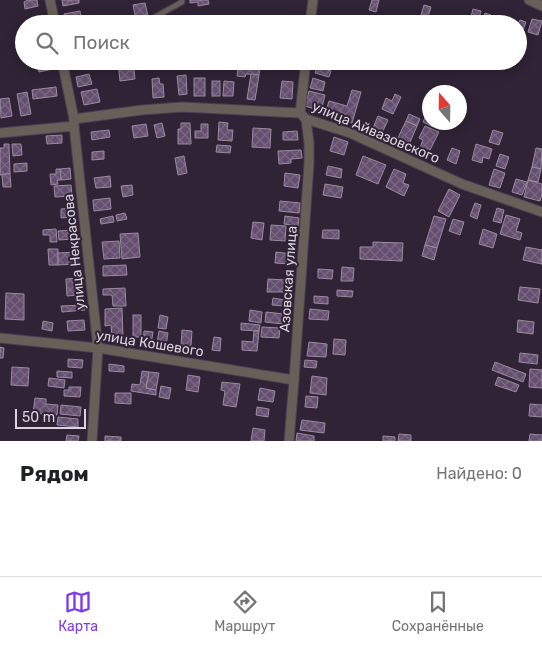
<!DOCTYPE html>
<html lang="ru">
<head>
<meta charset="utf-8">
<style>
  :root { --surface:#fff; --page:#f2f2f2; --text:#202124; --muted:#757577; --line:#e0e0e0; --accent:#7c3aed }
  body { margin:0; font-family:Rubik,sans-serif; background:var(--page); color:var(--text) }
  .compass { position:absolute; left:422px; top:85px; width:45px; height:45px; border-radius:50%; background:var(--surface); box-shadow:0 2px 12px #0003; rotate:340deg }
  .scale { position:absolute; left:15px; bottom:12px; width:71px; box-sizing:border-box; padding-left:5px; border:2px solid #dbd3de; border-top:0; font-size:14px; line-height:18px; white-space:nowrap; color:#dbd3de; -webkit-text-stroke:4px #2f2335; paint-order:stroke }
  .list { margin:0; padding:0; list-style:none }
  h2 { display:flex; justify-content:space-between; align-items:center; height:65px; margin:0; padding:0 20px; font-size:21px }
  h2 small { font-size:16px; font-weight:400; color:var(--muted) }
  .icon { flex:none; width:28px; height:28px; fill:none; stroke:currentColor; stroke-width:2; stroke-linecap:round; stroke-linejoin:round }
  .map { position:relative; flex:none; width:542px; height:441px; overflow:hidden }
  .search { position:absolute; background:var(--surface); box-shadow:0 2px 12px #0003; left:15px; right:15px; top:15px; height:55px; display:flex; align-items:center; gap:12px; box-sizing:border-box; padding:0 18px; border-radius:28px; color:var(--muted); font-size:19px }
  .sheet { height:135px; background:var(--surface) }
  nav { display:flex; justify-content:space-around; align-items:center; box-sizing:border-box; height:70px; border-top:1px solid var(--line); background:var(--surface); font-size:14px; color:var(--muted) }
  nav a { display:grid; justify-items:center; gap:2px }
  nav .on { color:var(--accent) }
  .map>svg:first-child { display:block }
  .building { fill:url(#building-cross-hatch); stroke:#998ba0 }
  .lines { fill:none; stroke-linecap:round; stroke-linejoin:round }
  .service-casing { stroke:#4b3f50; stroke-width:7 }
  .minor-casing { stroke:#4b3f50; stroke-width:11 }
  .service { stroke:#685f58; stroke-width:4.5 }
  .minor { stroke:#685f58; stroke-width:9 }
  .labels { text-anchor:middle; stroke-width:4; stroke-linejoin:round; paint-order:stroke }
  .street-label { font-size:14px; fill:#dbd3de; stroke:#2f2335 }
</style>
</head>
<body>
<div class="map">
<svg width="542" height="441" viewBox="0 0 542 441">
  <defs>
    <pattern id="building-cross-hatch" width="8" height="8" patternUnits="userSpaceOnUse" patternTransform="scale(1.25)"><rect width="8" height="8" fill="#654e6f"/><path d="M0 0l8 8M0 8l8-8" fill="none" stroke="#7a6783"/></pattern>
  </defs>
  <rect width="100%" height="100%" fill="#2f2335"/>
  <g class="building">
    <path d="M 28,0 L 37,0 L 38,6 L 25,9 L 24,2 Z"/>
    <path d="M 62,0 L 79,0 L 79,3 L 63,6 Z"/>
    <path d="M 190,0 L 208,0 L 209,4 L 198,6 L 198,2 L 190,3 Z"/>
    <path d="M 372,0 L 379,0 L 376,12 L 369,10 Z"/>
    <path d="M 145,3 L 148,16 L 136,19 L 133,5 Z"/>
    <path d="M 424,5 L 431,7 L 428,17 L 421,15 Z"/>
    <path d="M 473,9 L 481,11 L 477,24 L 469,24 Z"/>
    <path d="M 80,11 L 81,17 L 65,20 L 64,14 Z"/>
    <path d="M 485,13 L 491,15 L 488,24 L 481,24 Z"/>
    <path d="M 283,16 L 297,18 L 296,24 L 282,24 Z"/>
    <path d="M 46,18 L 47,24 L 26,24 L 26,22 Z"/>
    <path d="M 532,19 L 542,21 L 538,35 L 528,32 Z"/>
    <path d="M 520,20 L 526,22 L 522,33 L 518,32 L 518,24 Z"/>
    <path d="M 36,61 L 52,61 L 53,69 L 39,72 Z"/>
    <path d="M 118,61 L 133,61 L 135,79 L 120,81 Z"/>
    <path d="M 239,61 L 261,61 L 259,75 L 246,74 L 245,77 L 237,76 Z"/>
    <path d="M 324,61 L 343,61 L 341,68 L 323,64 Z"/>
    <path d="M 317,67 L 331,71 L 329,77 L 315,73 Z"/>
    <path d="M 89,74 L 92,84 L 78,87 L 76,77 Z"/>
    <path d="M 251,74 L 259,75 L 255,100 L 247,99 Z"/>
    <path d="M 186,75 L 187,94 L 179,95 L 177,76 Z"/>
    <path d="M 159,78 L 160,84 L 163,84 L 164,97 L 153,98 L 152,79 Z"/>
    <rect x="194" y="78" width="11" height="18"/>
    <path d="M 313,78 L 325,82 L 323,91 L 310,88 Z"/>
    <rect x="212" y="81" width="8" height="15"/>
    <path d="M 224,81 L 234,82 L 233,96 L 223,96 Z"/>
    <path d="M 282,81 L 293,82 L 292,99 L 280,98 Z"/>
    <path d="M 56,87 L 57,96 L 33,99 L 32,90 Z"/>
    <path d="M 97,89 L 100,102 L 84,105 L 81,92 Z"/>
    <path d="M 352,90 L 361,92 L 352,123 L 325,115 L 329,101 L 347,106 Z"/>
    <path d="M 309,91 L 325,95 L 321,111 L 305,106 Z"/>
    <path d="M 27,92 L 31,114 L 21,116 L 17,94 Z"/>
    <path d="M 395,94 L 401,97 L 393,114 L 382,109 L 386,98 L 392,101 Z"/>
    <path d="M 9,98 L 12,116 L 1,118 L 0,99 Z"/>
    <path d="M 430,103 L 430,114 L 425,111 Z"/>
    <path d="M 409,114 L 420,119 L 417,126 L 406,121 Z"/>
    <path d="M 426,115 L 430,117 L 430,122 L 436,122 L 433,127 L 423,122 Z"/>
    <path d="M 378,116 L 388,120 L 382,133 L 373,128 Z"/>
    <path d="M 406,121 L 417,126 L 408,147 L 396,142 Z"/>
    <path d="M 219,122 L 228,123 L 227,130 L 233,130 L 232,141 L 218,140 Z"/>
    <path d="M 162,123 L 165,136 L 157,138 L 154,125 Z"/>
    <path d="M 181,123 L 190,123 L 191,144 L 178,144 L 178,129 L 181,129 Z"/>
    <path d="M 146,124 L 148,136 L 134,138 L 132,126 Z"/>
    <path d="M 201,124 L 208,124 L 208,138 L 195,138 L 195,131 L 201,131 Z"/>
    <path d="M 425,126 L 439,132 L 428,154 L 419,150 L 423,140 L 419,138 Z"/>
    <path d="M 253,128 L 271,129 L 270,148 L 252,147 Z"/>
    <path d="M 109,130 L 110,137 L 92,140 L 91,132 Z"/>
    <path d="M 493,130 L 503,133 L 499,145 L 489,142 Z"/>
    <path d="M 297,131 L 298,140 L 283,140 L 283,132 Z"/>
    <path d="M 62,135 L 62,143 L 47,144 L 46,136 Z"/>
    <path d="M 334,137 L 348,142 L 344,155 L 330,151 Z"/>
    <path d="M 4,144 L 9,144 L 10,174 L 0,175 L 0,148 L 4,148 Z"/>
    <path d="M 12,144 L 21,144 L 22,155 L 13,156 Z"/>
    <path d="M 476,144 L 492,149 L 489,159 L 483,157 L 482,163 L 472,160 Z"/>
    <path d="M 217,145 L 231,146 L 230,153 L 216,152 Z"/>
    <path d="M 452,148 L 460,151 L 456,164 L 447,160 Z"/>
    <path d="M 536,148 L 542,149 L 541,169 L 532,167 Z"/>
    <path d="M 301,150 L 302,158 L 291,159 L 291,163 L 279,164 L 278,151 Z"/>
    <path d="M 104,151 L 104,159 L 92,160 L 92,152 Z"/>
    <path d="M 500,154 L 509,157 L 505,169 L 496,166 Z"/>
    <path d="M 184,156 L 187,173 L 178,175 L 175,158 Z"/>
    <path d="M 363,156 L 386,165 L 378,184 L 356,175 Z"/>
    <path d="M 27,163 L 27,171 L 14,172 L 14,164 Z"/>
    <path d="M 328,166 L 342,169 L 341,178 L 326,175 Z"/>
    <path d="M 532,167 L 541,169 L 538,182 L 528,180 Z"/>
    <path d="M 70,168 L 71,179 L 61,180 L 60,169 Z"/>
    <path d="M 56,169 L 60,169 L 61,180 L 57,180 L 58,184 L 51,185 L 50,174 L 56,174 Z"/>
    <path d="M 394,169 L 406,174 L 403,183 L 409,185 L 404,196 L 386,187 Z"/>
    <path d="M 494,169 L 505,173 L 500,188 L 489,185 Z"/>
    <path d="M 285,173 L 300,175 L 298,188 L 284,186 Z"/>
    <path d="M 2,174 L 10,174 L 11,187 L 3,187 Z"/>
    <path d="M 110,176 L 111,187 L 96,188 L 94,178 Z"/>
    <path d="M 516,179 L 527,182 L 522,195 L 512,192 Z"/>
    <path d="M 528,180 L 542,184 L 542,194 L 540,201 L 524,197 Z"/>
    <path d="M 325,184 L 343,187 L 341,198 L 323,195 Z"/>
    <path d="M 71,185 L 72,196 L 55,197 L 54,186 Z"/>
    <path d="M 132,185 L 133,195 L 123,197 L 121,186 Z"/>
    <path d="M 449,189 L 460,195 L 449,217 L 438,211 Z"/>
    <path d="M 110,198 L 111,209 L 94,211 L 93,200 Z"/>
    <path d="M 280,201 L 300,203 L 299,213 L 279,211 Z"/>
    <path d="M 475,203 L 481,205 L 477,219 L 470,216 Z"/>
    <path d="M 73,208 L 73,217 L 61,218 L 61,209 Z"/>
    <path d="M 497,208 L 504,210 L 501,223 L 493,221 Z"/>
    <path d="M 125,213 L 127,219 L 117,221 L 116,215 Z"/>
    <path d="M 506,215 L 520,219 L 516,231 L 522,233 L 520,240 L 500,234 Z"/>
    <path d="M 113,216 L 114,222 L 101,224 L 100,219 Z"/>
    <path d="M 285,216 L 299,218 L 298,226 L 284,224 Z"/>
    <path d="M 434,216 L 446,219 L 437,248 L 425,245 Z"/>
    <path d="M 453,219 L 464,222 L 460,235 L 449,231 Z"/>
    <path d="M 253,222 L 264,223 L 262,240 L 251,238 Z"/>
    <path d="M 271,225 L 286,226 L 285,241 L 270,240 Z"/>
    <path d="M 56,229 L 57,242 L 50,242 L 50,235 L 43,235 L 43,230 Z"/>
    <path d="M 483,229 L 497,234 L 493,248 L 479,244 Z"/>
    <path d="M 73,230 L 73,239 L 59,240 L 58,231 Z"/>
    <path d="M 323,230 L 339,230 L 339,239 L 322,238 Z"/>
    <path d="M 138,233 L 140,257 L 122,259 L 120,234 Z"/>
    <path d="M 119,241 L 120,258 L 104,259 L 102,242 Z"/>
    <path d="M 373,242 L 403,243 L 402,261 L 360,259 L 360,247 L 373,247 Z"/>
    <path d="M 425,245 L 437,248 L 434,260 L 422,256 Z"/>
    <path d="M 526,247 L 542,250 L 542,264 L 523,260 Z"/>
    <path d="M 48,249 L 58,249 L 58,265 L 49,265 Z"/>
    <path d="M 78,252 L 78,264 L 58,265 L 58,253 Z"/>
    <path d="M 276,252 L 291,254 L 290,264 L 275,263 Z"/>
    <path d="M 126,265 L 127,275 L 103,276 L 103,266 Z"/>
    <path d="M 342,267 L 354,268 L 353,281 L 341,281 Z"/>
    <path d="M 318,269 L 333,270 L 332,279 L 318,278 Z"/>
    <path d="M 79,278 L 80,295 L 67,296 L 66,279 Z"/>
    <path d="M 268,279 L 286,280 L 285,292 L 267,292 Z"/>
    <path d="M 520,287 L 540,289 L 538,303 L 518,300 Z"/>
    <path d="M 125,288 L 126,306 L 113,306 L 112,295 L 103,295 L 103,289 Z"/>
    <path d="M 337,290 L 353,291 L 352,297 L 337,296 Z"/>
    <path d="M 6,293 L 24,294 L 24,320 L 5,319 Z"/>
    <path d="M 314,296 L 328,297 L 328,304 L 314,303 Z"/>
    <path d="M 273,298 L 285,300 L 284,306 L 272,305 Z"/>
    <path d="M 84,305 L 85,310 L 62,312 L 61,306 Z"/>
    <path d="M 122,308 L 123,338 L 112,338 L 111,325 L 105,326 L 105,309 Z"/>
    <path d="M 310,309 L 329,311 L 328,320 L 309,319 Z"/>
    <path d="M 250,310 L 262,312 L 261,323 L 249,321 Z"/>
    <path d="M 266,312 L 284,314 L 283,324 L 265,322 Z"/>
    <rect x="133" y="315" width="8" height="22"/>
    <path d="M 160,315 L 168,317 L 166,329 L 158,328 Z"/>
    <path d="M 84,320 L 85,330 L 68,331 L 67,321 Z"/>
    <path d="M 518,320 L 534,322 L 533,334 L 517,332 Z"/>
    <path d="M 43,321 L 53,323 L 52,331 L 42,329 Z"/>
    <path d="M 241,323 L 260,325 L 259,331 L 241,330 Z"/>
    <path d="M 262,327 L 280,328 L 279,338 L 261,337 Z"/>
    <path d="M 182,330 L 192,331 L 191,346 L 181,346 Z"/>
    <path d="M 144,331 L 153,332 L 151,345 L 143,344 Z"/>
    <path d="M 159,331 L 168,333 L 166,345 L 157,343 Z"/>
    <path d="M 254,331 L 259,331 L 257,351 L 242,350 L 242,341 L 253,342 Z"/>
    <path d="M 214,337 L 221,338 L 220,351 L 212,350 Z"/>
    <path d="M 334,339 L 346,340 L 345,355 L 333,354 Z"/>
    <path d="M 309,342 L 327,344 L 326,357 L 307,356 Z"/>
    <path d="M 0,347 L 4,348 L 3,358 L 0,358 Z"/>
    <path d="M 520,353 L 538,355 L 537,364 L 519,362 Z"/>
    <path d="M 68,359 L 83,360 L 82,368 L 68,367 Z"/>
    <path d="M 305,360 L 317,361 L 316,368 L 304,367 Z"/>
    <path d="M 495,362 L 526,374 L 523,382 L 492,370 Z"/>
    <path d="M 109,364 L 124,366 L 124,372 L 109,371 Z"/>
    <path d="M 12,367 L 29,368 L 28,386 L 11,385 Z"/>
    <path d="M 530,369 L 542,370 L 542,388 L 529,387 Z"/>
    <path d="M 57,371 L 72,372 L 72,378 L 57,377 Z"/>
    <path d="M 142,371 L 149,372 L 146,388 L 156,390 L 156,395 L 131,391 L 132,384 L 140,385 Z"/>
    <path d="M 149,372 L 159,373 L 156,390 L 146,388 Z"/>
    <path d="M 188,375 L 200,377 L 198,392 L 186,390 Z"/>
    <path d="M 312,376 L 327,378 L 326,395 L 310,393 Z"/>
    <path d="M 498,377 L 519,385 L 516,392 L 495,385 Z"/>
    <path d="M 49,378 L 65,380 L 64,388 L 48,386 Z"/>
    <path d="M 222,382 L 240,384 L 236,407 L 223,405 L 225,391 L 221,390 Z"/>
    <path d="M 161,386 L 171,388 L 169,399 L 159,397 Z"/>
    <path d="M 69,387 L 81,387 L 80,397 L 64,396 L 64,390 L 69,390 Z"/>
    <path d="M 260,388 L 275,391 L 273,402 L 258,400 Z"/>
    <path d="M 115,393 L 131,393 L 131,404 L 115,403 Z"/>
    <path d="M 306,396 L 318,397 L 317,408 L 305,407 Z"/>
    <path d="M 35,398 L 46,399 L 46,404 L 58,405 L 57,415 L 33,413 Z"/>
    <path d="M 530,404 L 542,405 L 542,417 L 529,416 Z"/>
    <path d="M 61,405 L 81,407 L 80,416 L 60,414 Z"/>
    <path d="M 257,407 L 269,409 L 268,417 L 256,415 Z"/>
    <path d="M 58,417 L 78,419 L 78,427 L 57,425 Z"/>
    <path d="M 302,420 L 325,423 L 324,433 L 300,430 Z"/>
    <path d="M 253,428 L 265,430 L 264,441 L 251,441 Z"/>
    <path d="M 297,433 L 314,436 L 314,441 L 296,441 Z"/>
    <path d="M 399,434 L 411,435 L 411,441 L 398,441 Z"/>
    <path d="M 530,434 L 542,435 L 542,441 L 529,441 Z"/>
    <path d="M 67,435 L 79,436 L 78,441 L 66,441 Z"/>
    <path d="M 105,436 L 121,437 L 121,441 L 105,441 Z"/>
    <path d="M 383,436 L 395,437 L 395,441 L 383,441 Z"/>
  </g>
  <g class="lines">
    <defs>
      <path id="service" d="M 140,24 L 146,22 L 182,2 L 182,0"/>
      <g id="minor">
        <path d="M 50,0 L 55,24"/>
        <path d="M 529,0 L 542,6"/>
        <path d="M 310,24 L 313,0"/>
        <path d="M 62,61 L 74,119 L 74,126 L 98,348 L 92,441"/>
        <path d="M 300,113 L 306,61"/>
        <path d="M 74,119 L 142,110 L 182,107 L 300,113 L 306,119 L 350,133 L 462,184 L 542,212"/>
        <path d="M 0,133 L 74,126"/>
        <path d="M 0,338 L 98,348 L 294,380"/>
        <path d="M 289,441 L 294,380 L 309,164 L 309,143 L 306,119"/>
      </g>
    </defs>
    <use href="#service" class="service-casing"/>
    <use href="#minor" class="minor-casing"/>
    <use href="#service" class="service"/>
    <use href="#minor" class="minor"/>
  </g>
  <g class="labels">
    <g class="street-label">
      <text transform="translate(376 132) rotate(23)" y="5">улица Айвазовского</text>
      <text transform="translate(74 252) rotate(-96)" y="5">улица Некрасова</text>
      <text transform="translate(288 279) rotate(-86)" y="5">Азовская улица</text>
      <text transform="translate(150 343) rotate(9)" y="5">улица Кошевого</text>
    </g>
  </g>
</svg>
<svg class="compass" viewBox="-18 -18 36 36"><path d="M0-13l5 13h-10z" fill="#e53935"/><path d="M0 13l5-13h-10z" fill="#757577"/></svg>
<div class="scale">50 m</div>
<div class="search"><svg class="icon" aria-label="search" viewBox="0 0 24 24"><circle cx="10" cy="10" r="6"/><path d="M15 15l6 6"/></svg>Поиск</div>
</div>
<section class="sheet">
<h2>Рядом<small>Найдено: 0</small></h2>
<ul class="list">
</ul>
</section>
<nav>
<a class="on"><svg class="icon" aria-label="map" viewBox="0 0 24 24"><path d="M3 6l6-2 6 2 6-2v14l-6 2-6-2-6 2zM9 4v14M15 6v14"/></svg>Карта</a>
<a><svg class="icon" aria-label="directions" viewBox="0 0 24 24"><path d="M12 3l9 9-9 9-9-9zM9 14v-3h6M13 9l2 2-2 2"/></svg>Маршрут</a>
<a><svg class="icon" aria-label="saved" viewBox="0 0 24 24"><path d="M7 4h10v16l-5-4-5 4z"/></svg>Сохранённые</a>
</nav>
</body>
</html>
